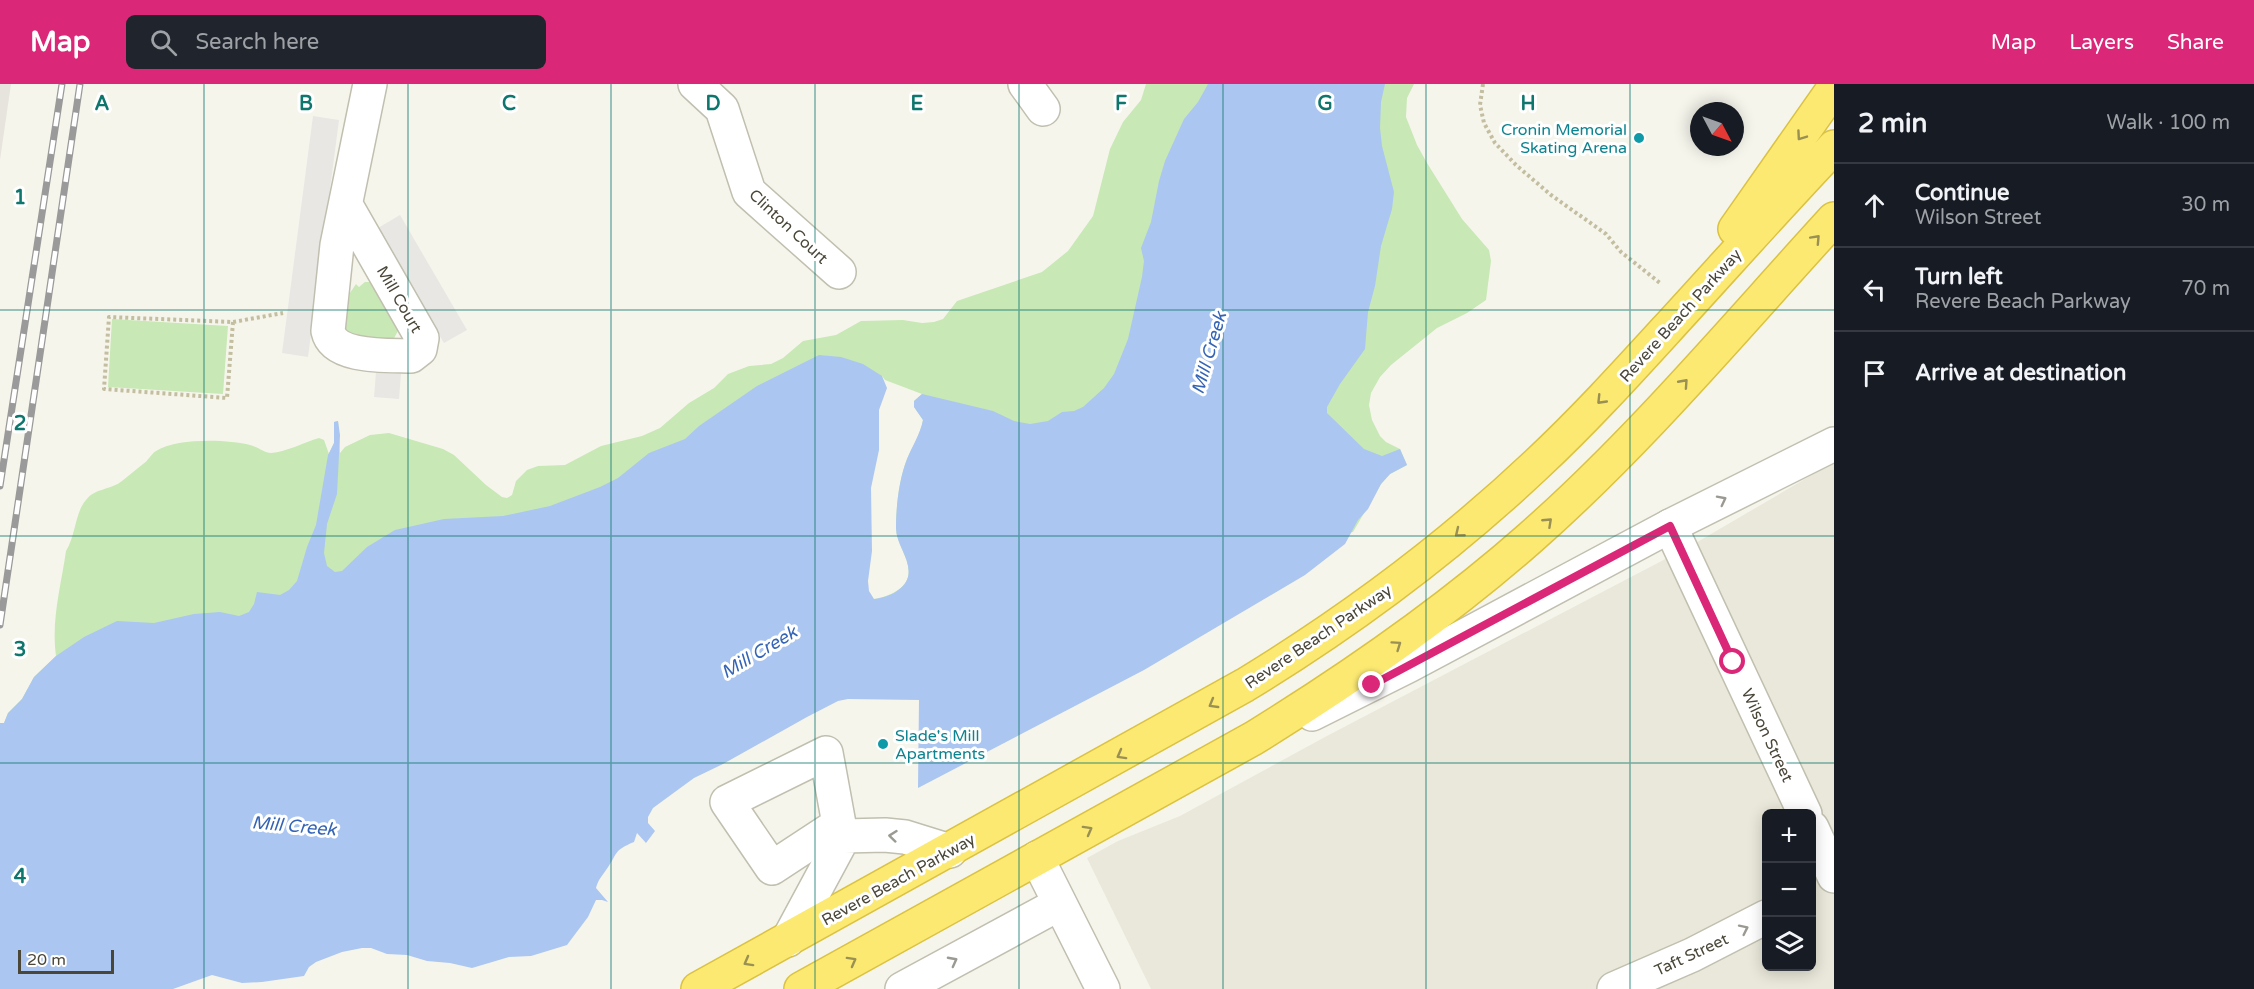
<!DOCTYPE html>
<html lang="en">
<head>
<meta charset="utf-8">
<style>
  :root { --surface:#171b24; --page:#20242c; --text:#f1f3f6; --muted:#9ea1a6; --line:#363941; --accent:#db2777 }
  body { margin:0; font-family:"Varela Round",sans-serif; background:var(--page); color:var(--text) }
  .controls { position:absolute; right:18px; bottom:18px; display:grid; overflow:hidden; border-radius:9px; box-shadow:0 3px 15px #0003 }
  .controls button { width:54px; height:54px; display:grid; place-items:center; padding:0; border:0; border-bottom:2px solid var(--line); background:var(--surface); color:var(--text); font:30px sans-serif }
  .compass { position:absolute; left:1690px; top:18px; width:54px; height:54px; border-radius:50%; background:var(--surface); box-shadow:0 3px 15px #0003; rotate:131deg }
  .scale { position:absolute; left:18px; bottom:15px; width:96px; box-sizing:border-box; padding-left:6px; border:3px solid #4a4739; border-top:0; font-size:16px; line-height:21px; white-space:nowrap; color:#4a4739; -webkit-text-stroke:4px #fff; paint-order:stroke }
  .stop { position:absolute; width:18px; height:18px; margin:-14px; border:4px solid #db2777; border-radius:50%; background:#fff }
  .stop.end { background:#db2777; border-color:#fff; box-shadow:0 2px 6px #0008 }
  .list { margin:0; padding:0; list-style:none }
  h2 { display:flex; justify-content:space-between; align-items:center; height:78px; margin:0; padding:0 24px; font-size:26px }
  h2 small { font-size:20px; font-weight:400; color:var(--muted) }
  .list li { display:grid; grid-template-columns:39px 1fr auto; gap:18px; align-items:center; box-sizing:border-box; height:84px; padding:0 24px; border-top:2px solid var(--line) }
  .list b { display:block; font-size:22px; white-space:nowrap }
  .list p { margin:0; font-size:20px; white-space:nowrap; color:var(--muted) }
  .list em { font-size:20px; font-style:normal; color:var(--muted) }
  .icon { flex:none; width:33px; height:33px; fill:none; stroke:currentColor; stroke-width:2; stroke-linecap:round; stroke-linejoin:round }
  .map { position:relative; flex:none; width:1834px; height:905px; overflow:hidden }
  header { display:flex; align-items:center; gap:36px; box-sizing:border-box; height:84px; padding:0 30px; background:var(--accent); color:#fff }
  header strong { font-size:28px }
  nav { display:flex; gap:33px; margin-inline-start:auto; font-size:21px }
  .search { width:420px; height:54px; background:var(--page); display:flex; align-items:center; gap:15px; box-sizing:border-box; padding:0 21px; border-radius:9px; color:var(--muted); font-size:22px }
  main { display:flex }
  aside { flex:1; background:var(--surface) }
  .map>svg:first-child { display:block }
  .residential { fill:#e9e8da; fill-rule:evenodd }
  .industrial { fill:#e6e4dd }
  .green { fill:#c8e8b6 }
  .parking { fill:#e8e7e3 }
  .water { fill:#abc6f0 }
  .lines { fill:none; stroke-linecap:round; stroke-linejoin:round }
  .minor-casing { stroke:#c1bfaf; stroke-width:36 }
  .highway-casing { stroke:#dbc241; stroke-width:36 }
  .path { stroke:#c3bea0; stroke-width:4; stroke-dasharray:3 3; stroke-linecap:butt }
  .minor { stroke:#fff; stroke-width:33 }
  .highway { stroke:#fbe972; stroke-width:33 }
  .rail-casing { stroke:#9a9a9a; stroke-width:7 }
  .rail { stroke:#fff; stroke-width:4.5; stroke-dasharray:14; stroke-linecap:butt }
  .oneway { stroke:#9a9053 }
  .oneway2 { stroke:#9b9a92 }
  .route { stroke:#db2777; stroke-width:8 }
  .grid { fill:none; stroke:#0f766e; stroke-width:1.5; stroke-opacity:0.55 }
  .culture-dot { fill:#0f9aa8; stroke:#fff; stroke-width:2 }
  .labels { text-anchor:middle; stroke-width:6; stroke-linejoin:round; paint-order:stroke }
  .culture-label { font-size:16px; fill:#0d838f; stroke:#fff; text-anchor:end }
  .street-label { font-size:16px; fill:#4a4739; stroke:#fff }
  .water-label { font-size:18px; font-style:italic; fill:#3364b6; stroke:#fff }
  .grid-label { font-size:20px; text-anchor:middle; font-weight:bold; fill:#0f766e; stroke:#fff; stroke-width:6; stroke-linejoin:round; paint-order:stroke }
</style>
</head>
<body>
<header>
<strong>Map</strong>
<div class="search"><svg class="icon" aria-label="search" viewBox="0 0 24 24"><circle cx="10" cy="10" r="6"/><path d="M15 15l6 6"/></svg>Search here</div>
<nav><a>Map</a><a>Layers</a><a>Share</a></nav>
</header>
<main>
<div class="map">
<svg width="1834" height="905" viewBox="0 0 1834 905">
  <rect width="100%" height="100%" fill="#f6f5ec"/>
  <path class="residential" d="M 1834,378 L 1834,905 L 1151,905 L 1087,774 L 1118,757 L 1180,732 L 1325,653 L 1694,460 ZM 1766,730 L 1812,730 L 1812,882 L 1766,882 Z"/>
  <path class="industrial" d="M 0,0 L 11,0 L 0,76 Z"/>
  <g class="green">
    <path d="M 1146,0 L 1244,0 L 1178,250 L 927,511 L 874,515 C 886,513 904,507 908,493 C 912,476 896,461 896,444 C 896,423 899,395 907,375 C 913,362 920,351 923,336 L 914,323 L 914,317 L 922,310 L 885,296 L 882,292 L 549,691 L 0,639 L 4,639 L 8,629 L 22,615 L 34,593 L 56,572 C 51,536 61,502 66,467 C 76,451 75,428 86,416 C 95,404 111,406 122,397 C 129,391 136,386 143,380 C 148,377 151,370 156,367 C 176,354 227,355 250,361 C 258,363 264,369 271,369 C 287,368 304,358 319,354 L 324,356 L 329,370 L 334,359 L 334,338 L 338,337 L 340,369 L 345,363 L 370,351 L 389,349 L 443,365 L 454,371 L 486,401 L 502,413 L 507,414 L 512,411 L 516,397 L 527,386 L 538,382 L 565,381 L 601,362 L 642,352 L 660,344 L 689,319 L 714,304 L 728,290 L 749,282 L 771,280 L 783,274 L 803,257 L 836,251 L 861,237 L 903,236 L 922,239 L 934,238 L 943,235 L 957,217 L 1042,188 L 1068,167 L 1093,132 L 1110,65 L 1123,38 L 1141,16 Z"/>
    <path d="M 1310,0 L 1414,0 L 1407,14 L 1406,33 L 1417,61 L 1427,79 L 1462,135 L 1489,166 L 1491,177 L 1486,216 L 1467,229 L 1437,244 L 1391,281 L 1380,293 L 1371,309 L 1369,321 L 1372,336 L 1380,352 L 1386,358 L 1400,365 L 1407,381 L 1390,390 L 1381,400 L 1353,448 L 1342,451 C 1318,485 1308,489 1271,506 Z"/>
    <path d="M 365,198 L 372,198 L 399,245 L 393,256 L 356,258 L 345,248 L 350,209 L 356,200 L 359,203 Z"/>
    <path d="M 112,235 L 228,242 L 223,310 L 108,303 Z"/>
  </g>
  <g class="parking">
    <path d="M 313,32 L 339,36 L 308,273 L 282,269 Z"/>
    <path d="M 400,131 L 467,246 L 444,259 L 378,144 Z"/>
    <path d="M 376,288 L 401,290 L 399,315 L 374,313 Z"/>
  </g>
  <path class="water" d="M 1208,0 L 1385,0 L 1381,18 L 1380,44 L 1382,62 L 1394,108 L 1392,125 L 1381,162 L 1375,202 L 1368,228 L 1365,265 L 1340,300 L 1327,323 L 1327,329 L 1364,365 L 1382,372 L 1400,365 L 1407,381 L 1390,390 L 1381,400 L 1368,425 L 1358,436 L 1345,460 L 1305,491 L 1144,586 L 918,704 L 919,616 L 848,615 L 838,617 L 807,633 L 723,680 L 694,694 L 653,724 L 648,733 L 648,739 L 655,747 L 646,759 L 637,749 L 634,758 C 612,767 618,770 606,786 C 602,792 598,796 596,804 L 608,818 L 602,816 L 596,816 L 588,833 L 567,861 L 531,872 L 509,873 L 472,884 L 450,879 L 427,877 L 407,871 L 387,870 L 371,864 L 362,864 L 342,868 L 316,878 L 309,883 L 304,892 L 262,898 L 242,899 L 212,891 L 173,905 L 0,905 L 0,639 L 4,639 L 8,629 L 22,615 L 34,593 L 56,572 L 84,553 L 117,537 L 154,539 L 194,530 L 220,528 L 239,532 L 249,528 L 254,520 L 257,508 L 280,511 L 289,506 L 297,497 L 307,463 L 316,441 L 328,371 L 334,359 L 334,338 L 338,337 L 340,351 L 337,410 L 327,440 L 324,469 L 327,482 L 335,488 L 342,487 L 367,463 L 395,446 L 444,435 L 503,432 L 550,422 L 600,403 L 618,394 L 649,369 L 685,355 L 699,342 L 757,302 L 819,271 L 841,273 L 863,280 L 882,292 L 887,304 L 879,326 L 879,366 L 871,404 L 872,467 L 868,497 L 869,507 L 874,515 C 886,514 904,507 908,493 C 912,476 896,461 896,444 C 896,423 899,395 907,375 C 912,362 920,351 923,336 L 914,323 L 914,317 L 922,310 L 993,327 L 1014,337 L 1030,340 L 1048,337 L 1062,328 L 1074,327 L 1083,323 L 1104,304 L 1114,290 L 1128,255 L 1142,193 L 1144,177 L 1141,164 L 1151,138 L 1159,97 L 1165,77 L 1184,35 L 1198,18 Z"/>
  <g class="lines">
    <defs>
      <g id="minor">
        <path d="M 695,0 L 722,25 L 749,108 L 839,188"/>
        <path d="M 1025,0 L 1043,25"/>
        <path d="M 347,123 L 422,254 L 420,265 L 411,272 C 389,271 334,275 328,247 L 337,161 L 370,0"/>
        <path d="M 1670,442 L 1805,730"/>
        <path d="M 1312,630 L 1410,581 L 1670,442 L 1834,360"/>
        <path d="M 839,740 L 772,784 L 727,718 L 826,669 L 839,740 L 844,752"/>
        <path d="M 1812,744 L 1834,792"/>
        <path d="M 1037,774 L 1103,905"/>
        <path d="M 788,856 L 844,752 L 885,751 L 905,753 L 950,767"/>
        <path d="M 902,905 L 1059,820"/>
        <path d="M 1614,905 L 1692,871 L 1766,833"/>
      </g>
      <g id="highway">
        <path d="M 1735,145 L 1834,4"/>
        <path d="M 698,905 L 1245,601 C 1350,537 1448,464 1537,380 C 1582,338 1624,292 1666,246 C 1722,185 1777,123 1834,63"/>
        <path d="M 801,905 L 1254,654 C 1351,594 1444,530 1530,454 C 1640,357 1735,243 1834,135"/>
      </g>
    </defs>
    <use href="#minor" class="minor-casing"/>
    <use href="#highway" class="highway-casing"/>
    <g class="path">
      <path d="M 1483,0 L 1480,21 L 1484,39 L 1495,59 L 1516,81 L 1551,111 L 1606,150 L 1621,168 L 1660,199"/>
      <path d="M 233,238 L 227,314 L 104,305 L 109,233 L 233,238 L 283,229"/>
    </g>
    <use href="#minor" class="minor"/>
    <use href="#highway" class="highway"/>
    <defs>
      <g id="rail">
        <path d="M 0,402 L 62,0"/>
        <path d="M 0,541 L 80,0"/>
      </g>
    </defs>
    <use href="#rail" class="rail-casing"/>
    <use href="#rail" class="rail"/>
  </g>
  <defs><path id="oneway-chevron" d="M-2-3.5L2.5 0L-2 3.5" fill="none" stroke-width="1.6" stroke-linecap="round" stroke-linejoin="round" transform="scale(1.5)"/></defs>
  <g class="oneway">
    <use href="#oneway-chevron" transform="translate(1801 52) rotate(125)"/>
    <use href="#oneway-chevron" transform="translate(1816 155) rotate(-47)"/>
    <use href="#oneway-chevron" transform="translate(1684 299) rotate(-48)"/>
    <use href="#oneway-chevron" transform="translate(1601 316) rotate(134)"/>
    <use href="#oneway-chevron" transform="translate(1548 438) rotate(-43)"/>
    <use href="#oneway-chevron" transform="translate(1459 449) rotate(141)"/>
    <use href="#oneway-chevron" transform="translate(1397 561) rotate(-35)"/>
    <use href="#oneway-chevron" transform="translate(1213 620) rotate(150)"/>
    <use href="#oneway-chevron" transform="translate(1121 671) rotate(151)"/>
    <use href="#oneway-chevron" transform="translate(1088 746) rotate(-29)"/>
    <use href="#oneway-chevron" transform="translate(852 877) rotate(-29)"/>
    <use href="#oneway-chevron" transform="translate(748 878) rotate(151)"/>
  </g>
  <g class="oneway2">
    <use href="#oneway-chevron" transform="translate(1722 416) rotate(-27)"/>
    <use href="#oneway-chevron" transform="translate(893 752) rotate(-174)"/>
    <use href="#oneway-chevron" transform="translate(1744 845) rotate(-26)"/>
    <use href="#oneway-chevron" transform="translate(953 877) rotate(-28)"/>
  </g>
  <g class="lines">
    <path class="route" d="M 1372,601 L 1670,442 L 1733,578"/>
  </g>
  <path class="grid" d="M 204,0 L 204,905M 408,0 L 408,905M 611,0 L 611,905M 815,0 L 815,905M 1019,0 L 1019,905M 1223,0 L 1223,905M 1426,0 L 1426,905M 1630,0 L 1630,905M 0,226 L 1834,226M 0,452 L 1834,452M 0,679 L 1834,679"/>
  <g class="culture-dot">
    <circle cx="1639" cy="54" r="6"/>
    <circle cx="883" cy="660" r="6"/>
  </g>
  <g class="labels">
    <g class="culture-label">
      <text x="1627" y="51">Cronin Memorial<tspan x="1627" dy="18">Skating Arena</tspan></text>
      <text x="895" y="657" text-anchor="start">Slade's Mill<tspan x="895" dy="18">Apartments</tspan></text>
    </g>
    <g class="street-label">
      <text transform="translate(789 142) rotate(43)" y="6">Clinton Court</text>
      <text transform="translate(400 215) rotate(60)" y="6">Mill Court</text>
      <text transform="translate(1680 231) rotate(-48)" y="6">Revere Beach Parkway</text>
      <text transform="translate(1318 552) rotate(-34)" y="6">Revere Beach Parkway</text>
      <text transform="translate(1768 651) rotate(65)" y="6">Wilson Street</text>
      <text transform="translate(898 795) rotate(-29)" y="6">Revere Beach Parkway</text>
      <text transform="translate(1691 870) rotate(-25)" y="6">Taft Street</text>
    </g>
    <g class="water-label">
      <text transform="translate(1209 269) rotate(-74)" y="6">Mill Creek</text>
      <text transform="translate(759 568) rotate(-31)" y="6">Mill Creek</text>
      <text transform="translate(294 742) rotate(5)" y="6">Mill Creek</text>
    </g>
  </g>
  <g class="grid-label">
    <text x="102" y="26">A</text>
    <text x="306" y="26">B</text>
    <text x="509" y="26">C</text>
    <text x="713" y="26">D</text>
    <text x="917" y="26">E</text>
    <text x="1121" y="26">F</text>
    <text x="1325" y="26">G</text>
    <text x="1528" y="26">H</text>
    <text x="20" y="120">1</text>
    <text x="20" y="346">2</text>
    <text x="20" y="572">3</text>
    <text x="20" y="799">4</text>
  </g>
</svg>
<div class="controls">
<button>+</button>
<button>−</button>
<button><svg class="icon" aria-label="layers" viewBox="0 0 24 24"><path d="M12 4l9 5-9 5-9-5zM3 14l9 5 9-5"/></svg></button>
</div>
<svg class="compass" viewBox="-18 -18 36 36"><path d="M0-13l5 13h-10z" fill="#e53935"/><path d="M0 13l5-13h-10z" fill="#9ea1a6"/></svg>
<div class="scale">20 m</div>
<div class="stop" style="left:1733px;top:578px"></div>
<div class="stop end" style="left:1372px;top:601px"></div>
</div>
<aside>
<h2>2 min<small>Walk · 100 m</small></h2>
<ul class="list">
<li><svg class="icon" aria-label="ahead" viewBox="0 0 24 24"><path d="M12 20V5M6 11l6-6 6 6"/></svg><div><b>Continue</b><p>Wilson Street</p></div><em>30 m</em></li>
<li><svg class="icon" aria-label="left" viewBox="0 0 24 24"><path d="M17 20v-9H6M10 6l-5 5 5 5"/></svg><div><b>Turn left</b><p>Revere Beach Parkway</p></div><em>70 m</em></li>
<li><svg class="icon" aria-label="arrive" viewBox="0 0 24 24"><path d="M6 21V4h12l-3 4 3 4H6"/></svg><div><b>Arrive at destination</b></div></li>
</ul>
</aside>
</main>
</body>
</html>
